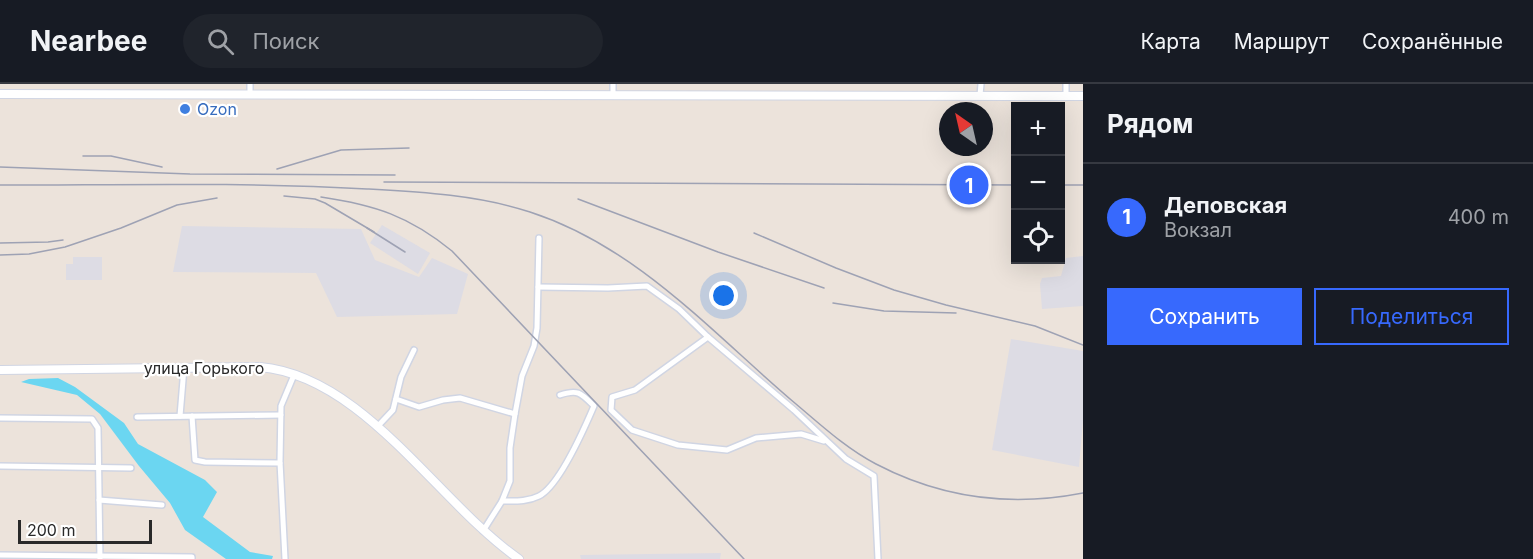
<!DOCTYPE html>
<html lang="ru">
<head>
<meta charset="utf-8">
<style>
  :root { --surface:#171b24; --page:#20242c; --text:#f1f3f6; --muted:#9ea1a6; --line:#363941; --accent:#3769fd }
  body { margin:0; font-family:Inter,sans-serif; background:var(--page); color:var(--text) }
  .controls { position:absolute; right:18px; top:18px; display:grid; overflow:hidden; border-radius:0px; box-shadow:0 6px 24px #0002 }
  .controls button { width:54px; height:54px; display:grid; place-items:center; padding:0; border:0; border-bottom:2px solid var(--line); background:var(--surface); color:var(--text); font:30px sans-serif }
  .compass { position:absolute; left:939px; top:18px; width:54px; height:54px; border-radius:50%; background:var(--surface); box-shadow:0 6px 24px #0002; rotate:326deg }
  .scale { position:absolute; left:18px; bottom:15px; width:134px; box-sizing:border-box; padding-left:6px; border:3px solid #292929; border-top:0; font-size:16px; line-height:21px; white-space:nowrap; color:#292929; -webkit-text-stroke:4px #fff; paint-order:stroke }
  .you { position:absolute; left:724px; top:212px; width:21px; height:21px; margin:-15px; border:4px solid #fff; border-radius:50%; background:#1a73e8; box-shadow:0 0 0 9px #1a73e833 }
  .badge { display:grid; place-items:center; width:39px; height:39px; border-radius:50%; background:var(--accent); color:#fff; font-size:20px; font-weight:700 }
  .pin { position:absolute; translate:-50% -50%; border:3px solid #fff; box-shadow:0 2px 6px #0006 }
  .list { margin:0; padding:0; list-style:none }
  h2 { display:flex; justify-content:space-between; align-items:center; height:78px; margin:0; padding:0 24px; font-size:26px }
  h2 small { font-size:20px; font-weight:400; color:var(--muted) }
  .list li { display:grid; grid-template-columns:39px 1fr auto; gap:18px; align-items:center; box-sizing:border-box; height:108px; padding:0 24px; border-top:2px solid var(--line) }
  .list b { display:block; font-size:22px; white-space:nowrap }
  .list p { margin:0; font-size:20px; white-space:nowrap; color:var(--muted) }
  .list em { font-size:20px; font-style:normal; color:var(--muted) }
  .actions { display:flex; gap:12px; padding:18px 24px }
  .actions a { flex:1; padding:14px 0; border:2px solid var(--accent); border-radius:0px; text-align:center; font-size:21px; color:var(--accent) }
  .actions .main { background:var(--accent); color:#fff }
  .icon { flex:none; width:33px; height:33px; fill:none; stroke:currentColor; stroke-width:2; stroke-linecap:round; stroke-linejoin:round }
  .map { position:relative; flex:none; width:1083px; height:475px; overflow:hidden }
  header { display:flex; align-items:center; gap:36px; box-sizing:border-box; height:84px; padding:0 30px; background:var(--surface); border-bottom:2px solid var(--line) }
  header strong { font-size:28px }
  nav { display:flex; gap:33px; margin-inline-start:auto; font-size:21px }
  .search { width:420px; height:54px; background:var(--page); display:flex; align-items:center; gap:15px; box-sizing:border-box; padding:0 21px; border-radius:33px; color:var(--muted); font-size:22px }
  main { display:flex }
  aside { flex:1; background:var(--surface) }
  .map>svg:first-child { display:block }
  .industrial { fill:#dddce4 }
  .water { fill:#6bd6f1 }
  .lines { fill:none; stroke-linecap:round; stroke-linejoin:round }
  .street-casing { stroke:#d0d5e3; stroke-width:8 }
  .secondary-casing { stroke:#d0d5e3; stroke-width:10 }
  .street { stroke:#fff; stroke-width:5 }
  .secondary { stroke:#fff; stroke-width:8 }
  .rail { stroke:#9ea2b4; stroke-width:1.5 }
  .shop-dot { fill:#3f7fe0; stroke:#fff; stroke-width:2 }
  .labels { text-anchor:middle; stroke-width:4.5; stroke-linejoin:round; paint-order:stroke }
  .shop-label { font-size:16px; fill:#366cbe; stroke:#fff; text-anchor:start }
  .street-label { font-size:16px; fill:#292929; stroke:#fff }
</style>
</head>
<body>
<header>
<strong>Nearbee</strong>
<div class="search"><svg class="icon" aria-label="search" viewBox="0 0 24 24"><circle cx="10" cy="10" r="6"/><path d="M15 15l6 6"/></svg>Поиск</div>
<nav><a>Карта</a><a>Маршрут</a><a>Сохранённые</a></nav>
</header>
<main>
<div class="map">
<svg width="1083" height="475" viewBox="0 0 1083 475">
  <rect width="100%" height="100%" fill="#ece3db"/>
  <g class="industrial">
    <path d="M 382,141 L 430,169 L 418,190 L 370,159 Z"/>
    <path d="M 182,142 L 361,145 L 375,176 L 419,193 L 432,174 L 468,190 L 457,230 L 337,233 L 316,189 L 173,188 Z"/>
    <path d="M 1083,172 L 1083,222 L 1042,225 L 1040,200 L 1042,194 L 1061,192 L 1066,174 Z"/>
    <path d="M 73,173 L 102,173 L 102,196 L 66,196 L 66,180 L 73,180 Z"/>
    <path d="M 1011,255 L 1083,267 L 1083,336 L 1079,383 L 992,366 Z"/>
    <path d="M 721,469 L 720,475 L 581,475 L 580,471 Z"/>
  </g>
  <path class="water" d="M 58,294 L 75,303 L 124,339 L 138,360 L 205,396 L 217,408 L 203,433 L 250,468 L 273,472 L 272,475 L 226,475 L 185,446 L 170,419 L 139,382 L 100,330 L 77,311 L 21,298 L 29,295 Z"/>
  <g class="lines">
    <defs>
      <g id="street">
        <path d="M 250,0 L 250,10"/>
        <path d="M 1066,0 L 1066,11"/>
        <path d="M 613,11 L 613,0"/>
        <path d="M 980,11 L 981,0"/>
        <path d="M 538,203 L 608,204 L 647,202 L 679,225 L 708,253 L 794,326 L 846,375 L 874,392 L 878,475"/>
        <path d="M 708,253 L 635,306 L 612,313 L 611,326 L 632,346 L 678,361 L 727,366 L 756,354 L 801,350 L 824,357"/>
        <path d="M 396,315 L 419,323 L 443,316 L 460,314 L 515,330"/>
        <path d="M 180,332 L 184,284"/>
        <path d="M 192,332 L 195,376 L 205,378 L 280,379"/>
        <path d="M 137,333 L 281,331"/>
        <path d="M 0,334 L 92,335 L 98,344 L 100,475"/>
        <path d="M 377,343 L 393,326 L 401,293 L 414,266"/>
        <path d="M 0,382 L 131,384"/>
        <path d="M 99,416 L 162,421"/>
        <path d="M 502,417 C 515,417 527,418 539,412 C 559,402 585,343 594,322 C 581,309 578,305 560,311"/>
        <path d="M 483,447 L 502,417 L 510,397 L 510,364 L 515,330 L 522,292 L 534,262 L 537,244 L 539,154"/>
        <path d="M 0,471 L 192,473 L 192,475"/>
        <path d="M 285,475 L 280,378 L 281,322 L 294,291"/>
      </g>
      <g id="secondary">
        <path d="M 0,10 L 1083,12"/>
        <path d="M 0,286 L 260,283 C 364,292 438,419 519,475"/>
      </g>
    </defs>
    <use href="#street" class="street-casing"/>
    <use href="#secondary" class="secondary-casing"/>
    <use href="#street" class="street"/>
    <use href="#secondary" class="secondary"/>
    <g class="rail">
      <path d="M 83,72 L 111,72 L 162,83"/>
      <path d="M 0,83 L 190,90 L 395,91"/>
      <path d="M 277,85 L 341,66 L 409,64"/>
      <path d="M 384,98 L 1016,101"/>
      <path d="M 0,101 C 122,101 245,98 367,105 C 421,108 478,111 530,128 C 638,163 712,249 796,320 C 822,342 847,365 876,380 C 941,414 1012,423 1083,409"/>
      <path d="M 1060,101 L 1083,101"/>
      <path d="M 284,112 L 315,115 L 325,119 L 374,148"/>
      <path d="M 321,113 C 375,121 409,132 452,167 L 744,475"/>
      <path d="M 578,115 L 718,168 L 824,204"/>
      <path d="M 367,144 L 405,168"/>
      <path d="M 754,149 L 836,184 L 894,206 L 946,221 L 1035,242 L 1083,261"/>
      <path d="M 0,159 L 48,158 L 63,156"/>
      <path d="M 0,171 L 29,170 L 65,163 L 121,144 L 177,121 L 217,114"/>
      <path d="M 833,219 L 884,227 L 956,229"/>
    </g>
  </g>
  <circle class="shop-dot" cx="185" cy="25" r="6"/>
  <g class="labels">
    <g class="shop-label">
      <text x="197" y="31">Ozon</text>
    </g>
    <g class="street-label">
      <text x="204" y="290">улица Горького</text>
    </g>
  </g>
</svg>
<div class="controls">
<button>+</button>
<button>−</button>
<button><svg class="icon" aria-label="locate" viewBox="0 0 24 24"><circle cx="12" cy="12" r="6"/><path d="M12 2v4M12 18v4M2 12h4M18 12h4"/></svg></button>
</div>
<svg class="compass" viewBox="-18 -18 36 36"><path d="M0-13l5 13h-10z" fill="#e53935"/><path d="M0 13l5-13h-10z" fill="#9ea1a6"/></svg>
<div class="scale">200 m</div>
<div class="you"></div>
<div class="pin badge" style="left:969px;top:101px">1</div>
</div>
<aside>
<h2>Рядом<small></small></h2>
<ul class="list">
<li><span class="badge">1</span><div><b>Деповская</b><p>Вокзал</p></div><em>400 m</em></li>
</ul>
<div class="actions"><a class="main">Сохранить</a><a>Поделиться</a></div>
</aside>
</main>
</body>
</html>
